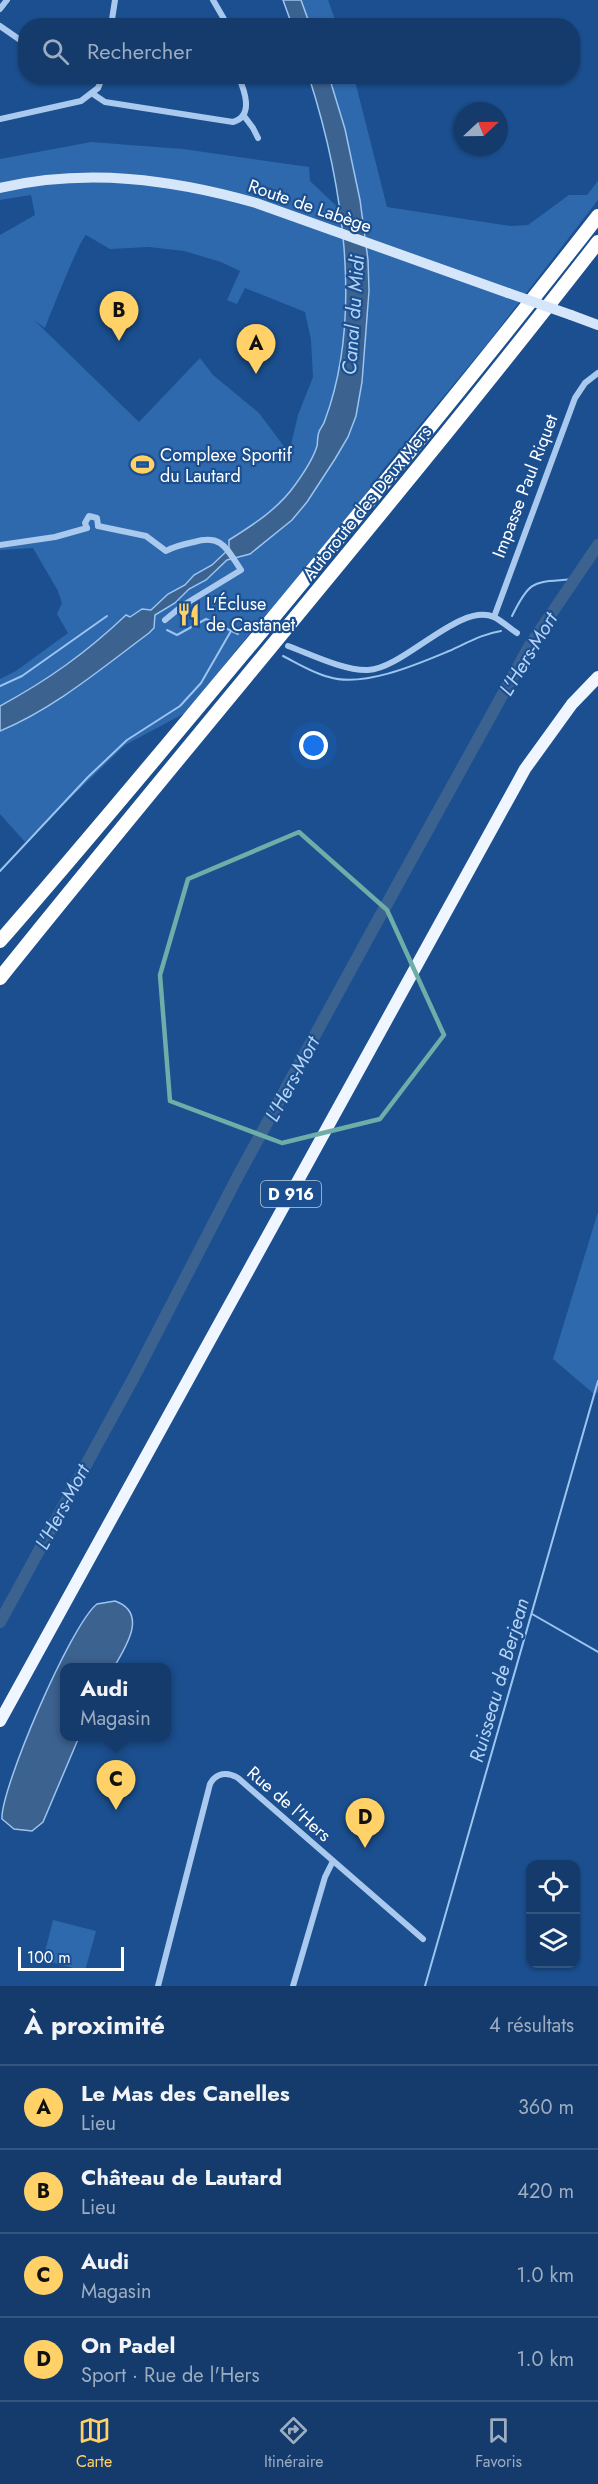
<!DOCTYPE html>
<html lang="fr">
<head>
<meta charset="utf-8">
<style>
  :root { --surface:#143b6b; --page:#1d4271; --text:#f1f3f6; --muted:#9dadc1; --line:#33557e; --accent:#ffd166 }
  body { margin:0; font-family:Jost,sans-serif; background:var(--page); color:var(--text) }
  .controls { position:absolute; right:18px; bottom:18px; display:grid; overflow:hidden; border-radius:12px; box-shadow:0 2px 4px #0004 }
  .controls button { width:54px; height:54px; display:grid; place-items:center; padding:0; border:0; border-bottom:2px solid var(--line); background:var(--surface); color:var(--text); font:30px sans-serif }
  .compass { position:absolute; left:454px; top:102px; width:54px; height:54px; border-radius:50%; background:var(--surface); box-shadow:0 2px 4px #0004; rotate:68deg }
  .scale { position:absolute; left:18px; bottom:15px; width:106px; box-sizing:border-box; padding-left:6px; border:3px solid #fff; border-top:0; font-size:16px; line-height:21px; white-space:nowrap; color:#fff; -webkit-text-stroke:4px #1b4f8f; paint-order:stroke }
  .you { position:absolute; left:314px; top:746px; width:21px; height:21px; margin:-15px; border:4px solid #fff; border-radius:50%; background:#1a73e8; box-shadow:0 0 0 9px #1a73e833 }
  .badge { display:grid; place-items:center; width:39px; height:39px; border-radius:50%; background:var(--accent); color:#111; font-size:20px; font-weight:700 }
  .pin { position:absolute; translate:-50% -50px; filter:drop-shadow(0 2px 3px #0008) }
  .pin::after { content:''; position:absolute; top:32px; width:21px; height:18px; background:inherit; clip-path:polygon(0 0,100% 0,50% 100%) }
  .popup { position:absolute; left:60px; top:1663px; width:111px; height:78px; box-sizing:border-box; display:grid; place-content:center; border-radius:12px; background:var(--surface); filter:drop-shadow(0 2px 4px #0005); font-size:20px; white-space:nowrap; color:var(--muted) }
  .popup b { font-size:22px; color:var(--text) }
  .popup::after { content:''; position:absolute; left:50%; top:100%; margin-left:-12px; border:12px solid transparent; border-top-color:var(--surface) }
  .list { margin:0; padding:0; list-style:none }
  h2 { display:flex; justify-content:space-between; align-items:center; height:78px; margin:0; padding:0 24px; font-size:26px }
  h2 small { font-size:20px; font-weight:400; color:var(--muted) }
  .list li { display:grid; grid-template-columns:39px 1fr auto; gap:18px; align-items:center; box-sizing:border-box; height:84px; padding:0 24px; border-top:2px solid var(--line) }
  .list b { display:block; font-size:22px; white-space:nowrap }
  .list p { margin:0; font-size:20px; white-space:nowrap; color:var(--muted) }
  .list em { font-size:20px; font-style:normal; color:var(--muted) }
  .icon { flex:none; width:33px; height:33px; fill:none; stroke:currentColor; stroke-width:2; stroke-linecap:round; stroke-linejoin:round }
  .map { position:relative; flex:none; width:598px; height:1986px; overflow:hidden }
  .search { position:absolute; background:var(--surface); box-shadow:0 2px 4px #0004; left:18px; right:18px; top:18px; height:66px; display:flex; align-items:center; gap:15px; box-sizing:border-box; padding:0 21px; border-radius:24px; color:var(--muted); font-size:22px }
  .sheet { height:414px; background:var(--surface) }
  nav { display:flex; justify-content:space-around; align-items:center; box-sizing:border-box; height:84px; border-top:2px solid var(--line); background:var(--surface); font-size:16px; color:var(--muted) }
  nav a { display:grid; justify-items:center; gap:3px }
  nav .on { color:var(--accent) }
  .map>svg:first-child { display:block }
  .green { fill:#2e69ad; fill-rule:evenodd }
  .water { fill:#3c6290; stroke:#9cc4f0; stroke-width:1.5 }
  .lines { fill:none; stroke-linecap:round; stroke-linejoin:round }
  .stream { stroke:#9cc4f0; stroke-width:2 }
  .river { stroke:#3c6290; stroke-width:12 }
  .street { stroke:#a9c9ee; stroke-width:6 }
  .secondary { stroke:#d6e6fa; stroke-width:10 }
  .primary { stroke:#f0f6ff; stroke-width:12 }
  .highway { stroke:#fff; stroke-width:14 }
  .secondary-bridge { stroke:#d6e6fa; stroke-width:10 }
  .marked { fill:none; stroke:#6fada8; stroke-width:4.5; stroke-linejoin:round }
  .labels { text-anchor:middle; stroke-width:4.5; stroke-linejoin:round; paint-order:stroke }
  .shield { fill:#1b4f8f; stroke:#bbcadd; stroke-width:1.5 }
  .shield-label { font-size:16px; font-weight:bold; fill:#fff }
  .street-label { font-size:18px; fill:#fff; stroke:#1b4f8f }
  .poi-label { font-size:18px; fill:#fff; stroke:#1b4f8f; text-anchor:start }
  .water-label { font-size:20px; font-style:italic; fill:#b5d3f5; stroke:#1b4f8f }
</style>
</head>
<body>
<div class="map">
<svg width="598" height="1986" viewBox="0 0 598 1986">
  <rect width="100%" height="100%" fill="#1b4f8f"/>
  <g class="green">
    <path d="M 301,0 L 328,0 L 337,25 L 310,25 Z"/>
    <path d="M 329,77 L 354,77 L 387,207 L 510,226 L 528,225 L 569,195 L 587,195 L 598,181 L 598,200 L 487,344 L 381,472 L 330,545 L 261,620 L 185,713 L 125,745 L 25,842 L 0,814 L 0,679 L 16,671 L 68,633 L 57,614 L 62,603 L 58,591 L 33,548 L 0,550 L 0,235 L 35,215 L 31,195 L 0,200 L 0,159 L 91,142 L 183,149 L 309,167 L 310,181 L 365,233 C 357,181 347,126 329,77 ZM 86,235 L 110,249 L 149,247 L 184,251 L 221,262 L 240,271 L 227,300 L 237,304 L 245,288 L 305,312 L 311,340 L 313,377 L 298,415 L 289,453 L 259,413 L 213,375 L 200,358 L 139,422 L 34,320 L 45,328 C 50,315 80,239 86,235 Z"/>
    <path d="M 598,1212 L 598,1392 L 594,1394 L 553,1359 Z"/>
    <path d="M 53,1920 L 96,1931 L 85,1971 L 43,1960 Z"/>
  </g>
  <g class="water">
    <path d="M 283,0 L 301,0 L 310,25 L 292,25 Z"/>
    <path d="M 309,77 L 329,77 L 331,83 L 345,129 L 360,200 L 368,260 L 369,291 L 362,382 L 356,416 L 348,437 L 335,459 L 307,502 L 292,520 L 250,554 L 227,560 L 206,580 L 189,589 L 175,603 L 155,615 L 154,628 L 149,633 C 102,668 55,708 0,731 L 0,706 C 48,680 86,653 126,615 L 130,617 L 142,609 L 151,610 L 168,594 L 185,585 L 194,575 L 212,565 L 229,549 L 229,540 C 253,525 278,509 295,485 C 303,474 313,459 317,446 C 318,441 317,436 319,432 C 320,428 324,425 325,420 C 364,315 342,180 309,77 Z"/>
    <path d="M 115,1601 C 149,1613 125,1648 114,1667 L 65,1668 L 65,1736 L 79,1737 L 43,1822 L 32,1831 L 14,1829 L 2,1819 C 0,1790 71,1624 97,1604 Z"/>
  </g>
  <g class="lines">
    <g class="stream">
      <path d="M 512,616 C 531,577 534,583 575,579"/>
      <path d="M 167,630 L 177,635 L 206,619 L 238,634"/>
      <path d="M 283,656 C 297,663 313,673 329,677 C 363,688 418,664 449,651 C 467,643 482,634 501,631"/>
      <path d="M 0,686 L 22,676 L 107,616"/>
      <path d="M 0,871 L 88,777 L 127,740 L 180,706 L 201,683 L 231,631"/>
      <path d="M 532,1614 L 598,1652"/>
      <path d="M 425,1986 L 598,1381"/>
    </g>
    <path class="river" d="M 0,1622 L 134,1377 L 238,1176 L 373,929 L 530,645 L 598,545"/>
    <g class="street">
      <path d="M 213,0 L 224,19 L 219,26"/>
      <path d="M 0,9 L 7,0"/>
      <path d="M 0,26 L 26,44"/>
      <path d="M 111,26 L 115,0"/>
      <path d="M 93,94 L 105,102 L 233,122 C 254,116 245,91 238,76"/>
      <path d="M 244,116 L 253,128 L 258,138"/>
      <path d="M 0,119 L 81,101 L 98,88 L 103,76"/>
      <path d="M 98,526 L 146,536 L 166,551 C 175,546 184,544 194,542 C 222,534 226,548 241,570 L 182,606 L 165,620"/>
      <path d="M 87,528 L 85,523 L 89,516 L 97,518 L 98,526"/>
      <path d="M 0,545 L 55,537 L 87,528"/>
      <path d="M 494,617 L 575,398 L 585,383 L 598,373"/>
      <path d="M 288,646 C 310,654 344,671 368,670 C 405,668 459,602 494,617 C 502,621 509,628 517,633"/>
      <path d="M 158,1986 L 210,1784 C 216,1773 227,1771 238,1778 L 423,1939"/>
      <path d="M 293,1986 L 325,1877 L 333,1861"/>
    </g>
    <g class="secondary">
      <path d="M 0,188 C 86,168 172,179 256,203 L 508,293"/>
      <path d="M 571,315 L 598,325"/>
    </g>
    <path class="primary" d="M 0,1721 L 525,769 L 572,704 L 598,677"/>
    <g class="highway">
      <path d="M 0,941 C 86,843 169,742 253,642 C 370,501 486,360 598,216"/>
      <path d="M 0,978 C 198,731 404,492 598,242"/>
    </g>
    <path class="secondary-bridge" d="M 508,293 L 571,315"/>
  </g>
  <path class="marked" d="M 299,832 L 387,910 L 444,1035 L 380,1119 L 282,1143 L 170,1101 L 160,975 L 188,879 Z"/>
  <defs>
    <symbol id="stadium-bare" viewBox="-9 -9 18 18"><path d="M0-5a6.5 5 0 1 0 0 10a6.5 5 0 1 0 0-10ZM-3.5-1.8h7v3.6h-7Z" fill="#ffd166" stroke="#1b4f8f" stroke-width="2.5" paint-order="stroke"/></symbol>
    <symbol id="restaurant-bare" viewBox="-9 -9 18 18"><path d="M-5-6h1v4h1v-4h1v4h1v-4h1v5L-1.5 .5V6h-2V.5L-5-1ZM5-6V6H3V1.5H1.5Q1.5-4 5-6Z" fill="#ffd166" stroke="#1b4f8f" stroke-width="2.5" paint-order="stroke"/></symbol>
  </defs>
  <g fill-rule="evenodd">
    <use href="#stadium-bare" x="126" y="448" width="33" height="33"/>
    <use href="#restaurant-bare" x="172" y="598" width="33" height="33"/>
  </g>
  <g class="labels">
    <rect class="shield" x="261" y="1181" width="60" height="26" rx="4.5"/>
    <g class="shield-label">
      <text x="291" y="1200">D 916</text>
    </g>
    <g class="street-label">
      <text transform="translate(310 206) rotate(19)" y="6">Route de Labège</text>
      <text transform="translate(525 486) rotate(-69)" y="6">Impasse Paul Riquet</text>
      <text transform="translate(367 503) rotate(-51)" y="6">Autoroute des Deux Mers</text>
      <text transform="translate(289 1804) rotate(41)" y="6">Rue de l'Hers</text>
    </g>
    <g class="poi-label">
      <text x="160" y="461">Complexe Sportif<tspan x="160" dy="21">du Lautard</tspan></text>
      <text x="206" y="610">L'Écluse<tspan x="206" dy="21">de Castanet</tspan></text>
    </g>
    <g class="water-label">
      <text transform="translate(353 315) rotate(-86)" y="7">Canal du Midi</text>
      <text transform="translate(528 654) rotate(-59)" y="7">L'Hers-Mort</text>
      <text transform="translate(292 1079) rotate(-62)" y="7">L'Hers-Mort</text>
      <text transform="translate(62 1507) rotate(-62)" y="7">L'Hers-Mort</text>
      <text transform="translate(499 1680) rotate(-74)" y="7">Ruisseau de Berjean</text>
    </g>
  </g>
</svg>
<div class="controls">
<button><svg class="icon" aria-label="locate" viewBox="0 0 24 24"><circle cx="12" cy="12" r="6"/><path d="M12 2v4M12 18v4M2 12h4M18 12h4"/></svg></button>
<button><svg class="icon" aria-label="layers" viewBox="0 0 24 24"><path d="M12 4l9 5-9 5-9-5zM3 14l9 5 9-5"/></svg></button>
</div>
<svg class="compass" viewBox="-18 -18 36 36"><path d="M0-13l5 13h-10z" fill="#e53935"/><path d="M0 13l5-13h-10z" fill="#9dadc1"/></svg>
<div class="scale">100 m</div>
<div class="you"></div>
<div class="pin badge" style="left:256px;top:374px">A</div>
<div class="pin badge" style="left:119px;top:341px">B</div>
<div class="pin badge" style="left:116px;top:1810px">C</div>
<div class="popup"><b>Audi</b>Magasin</div>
<div class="pin badge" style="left:365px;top:1848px">D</div>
<div class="search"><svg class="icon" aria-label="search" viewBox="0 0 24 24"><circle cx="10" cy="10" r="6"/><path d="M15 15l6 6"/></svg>Rechercher</div>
</div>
<section class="sheet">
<h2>À proximité<small>4 résultats</small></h2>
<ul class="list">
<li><span class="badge">A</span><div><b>Le Mas des Canelles</b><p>Lieu</p></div><em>360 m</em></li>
<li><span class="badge">B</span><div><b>Château de Lautard</b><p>Lieu</p></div><em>420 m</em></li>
<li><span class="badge">C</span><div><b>Audi</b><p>Magasin</p></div><em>1.0 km</em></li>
<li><span class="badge">D</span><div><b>On Padel</b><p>Sport · Rue de l'Hers</p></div><em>1.0 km</em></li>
</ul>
</section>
<nav>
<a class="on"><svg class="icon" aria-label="map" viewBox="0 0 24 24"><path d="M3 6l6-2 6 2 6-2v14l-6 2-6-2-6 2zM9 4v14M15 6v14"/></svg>Carte</a>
<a><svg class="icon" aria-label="directions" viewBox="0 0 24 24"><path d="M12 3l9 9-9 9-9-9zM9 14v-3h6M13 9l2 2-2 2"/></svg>Itinéraire</a>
<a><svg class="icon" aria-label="saved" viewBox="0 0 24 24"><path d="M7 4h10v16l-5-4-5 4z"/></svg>Favoris</a>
</nav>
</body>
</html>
